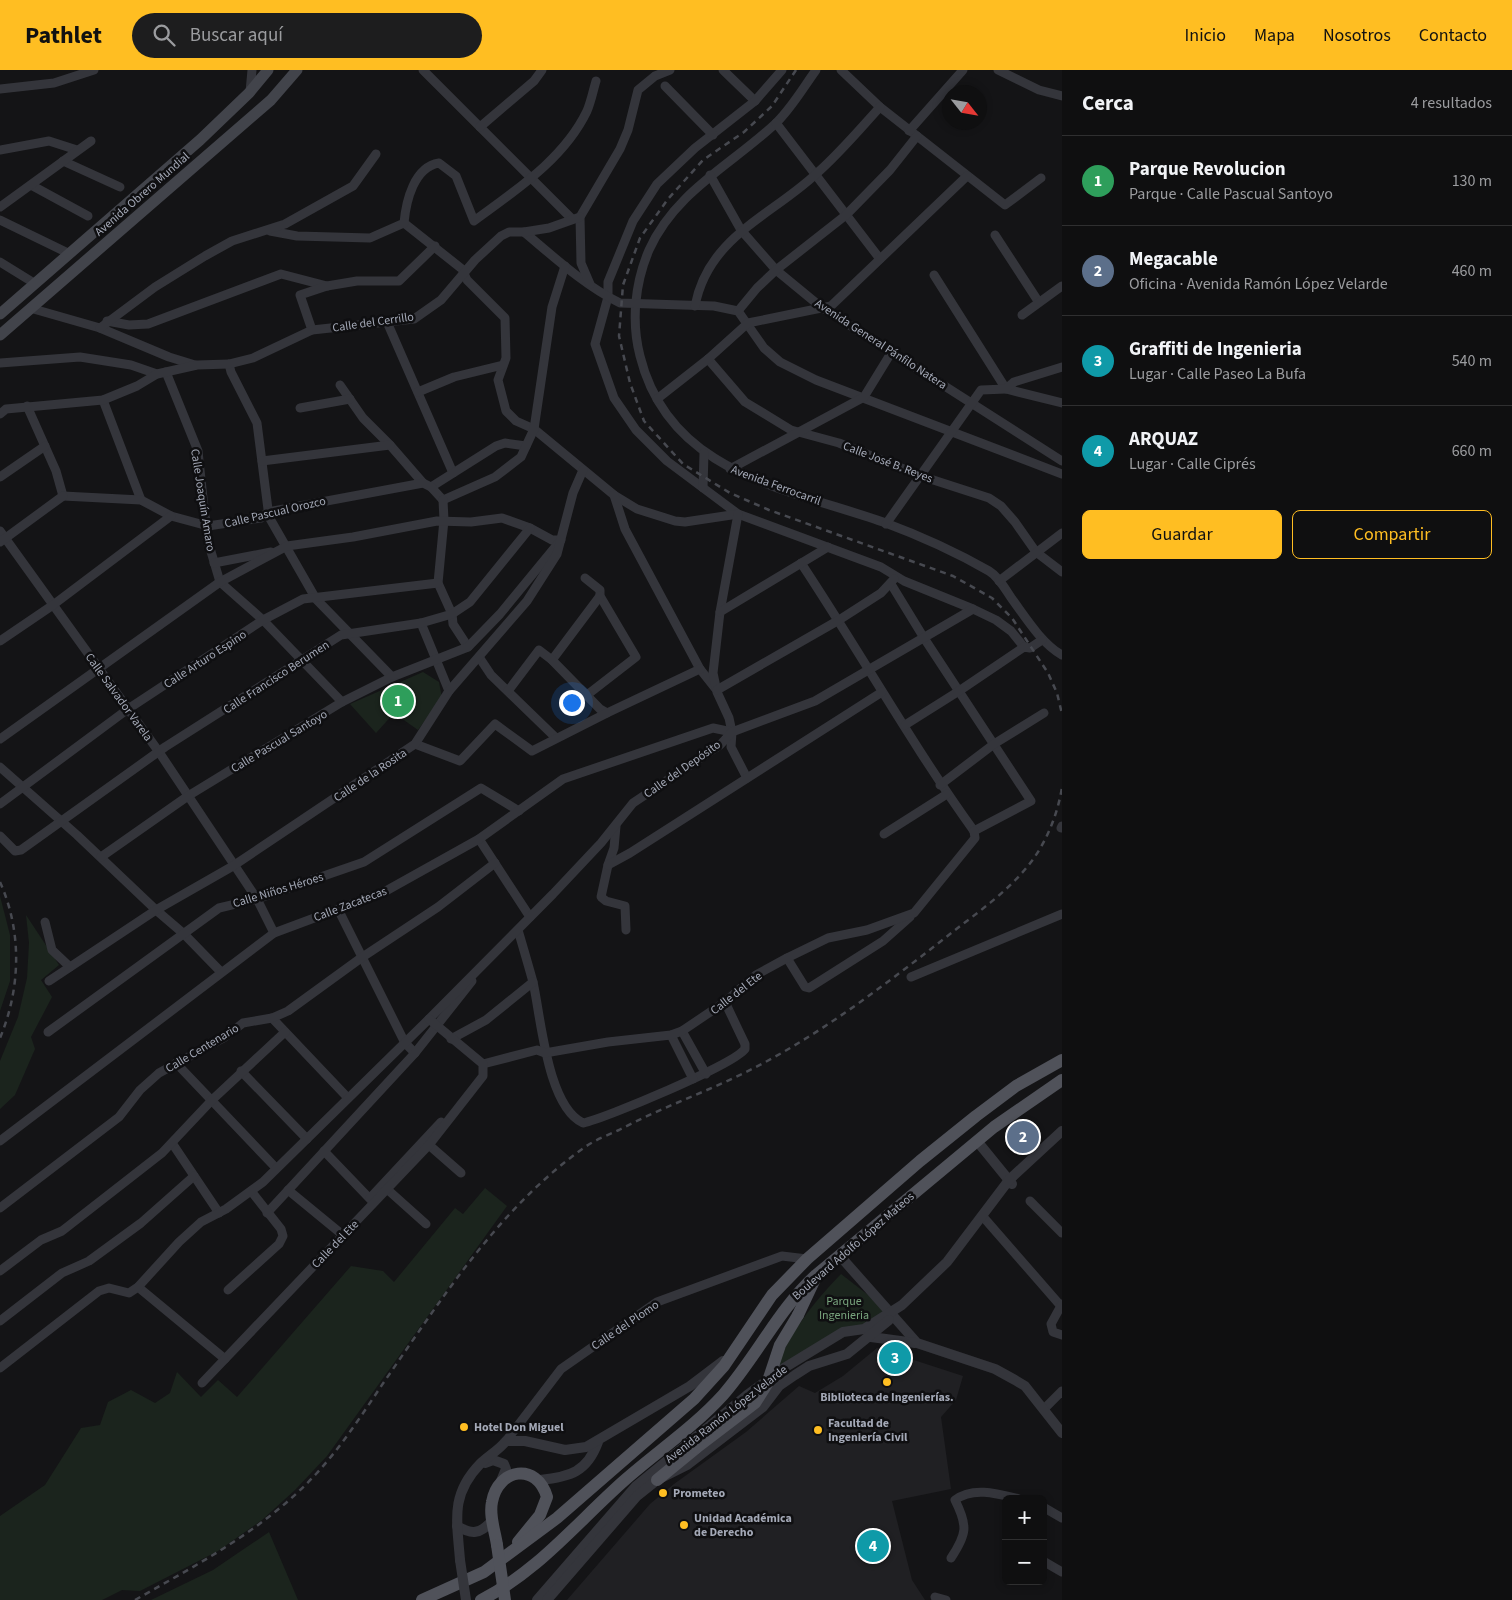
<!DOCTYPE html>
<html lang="es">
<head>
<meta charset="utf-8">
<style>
  :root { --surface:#0f0f10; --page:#1d1d1e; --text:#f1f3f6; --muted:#9b9c9f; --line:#2f2f30; --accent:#ffbe22 }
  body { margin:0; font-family:"Source Sans 3",sans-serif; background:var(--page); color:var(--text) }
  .controls { position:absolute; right:15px; bottom:15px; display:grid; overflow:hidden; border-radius:8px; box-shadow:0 2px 8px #0003 }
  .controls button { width:45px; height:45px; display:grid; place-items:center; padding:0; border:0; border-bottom:1px solid var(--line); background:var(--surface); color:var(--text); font:25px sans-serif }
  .compass { position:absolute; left:942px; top:15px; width:45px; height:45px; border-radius:50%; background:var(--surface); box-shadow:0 2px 8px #0003; rotate:121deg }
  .you { position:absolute; left:571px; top:632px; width:18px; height:18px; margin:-12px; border:4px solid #fff; border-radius:50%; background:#1a73e8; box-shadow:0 0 0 8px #1a73e833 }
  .badge { display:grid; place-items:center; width:32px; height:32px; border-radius:50%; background:var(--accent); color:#fff; font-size:16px; font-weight:700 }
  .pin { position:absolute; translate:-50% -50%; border:2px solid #fff; box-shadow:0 1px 5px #0006 }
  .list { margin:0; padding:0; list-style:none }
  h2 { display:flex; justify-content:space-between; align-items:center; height:65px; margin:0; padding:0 20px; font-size:21px }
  h2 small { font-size:16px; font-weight:400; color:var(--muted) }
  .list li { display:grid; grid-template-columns:32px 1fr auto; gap:15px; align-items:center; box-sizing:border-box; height:90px; padding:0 20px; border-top:1px solid var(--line) }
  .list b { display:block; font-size:19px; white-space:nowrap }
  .list p { margin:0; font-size:16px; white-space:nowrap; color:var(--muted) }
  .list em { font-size:16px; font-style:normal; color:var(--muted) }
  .actions { display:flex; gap:10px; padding:15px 20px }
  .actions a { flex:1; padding:11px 0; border:1px solid var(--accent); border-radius:8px; text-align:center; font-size:18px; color:var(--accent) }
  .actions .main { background:var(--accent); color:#111 }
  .icon { flex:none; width:28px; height:28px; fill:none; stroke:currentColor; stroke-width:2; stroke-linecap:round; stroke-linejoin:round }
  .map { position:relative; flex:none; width:1062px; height:1530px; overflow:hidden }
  header { display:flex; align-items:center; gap:30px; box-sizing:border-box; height:70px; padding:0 25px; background:var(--accent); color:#111 }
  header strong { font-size:24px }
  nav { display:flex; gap:28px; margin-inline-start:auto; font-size:18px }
  .search { width:350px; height:45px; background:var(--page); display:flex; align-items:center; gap:12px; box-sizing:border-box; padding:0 18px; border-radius:28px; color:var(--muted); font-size:19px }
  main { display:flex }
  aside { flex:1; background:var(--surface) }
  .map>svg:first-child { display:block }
  .built { fill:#202023 }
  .green { fill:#1b241d }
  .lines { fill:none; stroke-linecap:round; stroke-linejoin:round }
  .minor { stroke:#34353b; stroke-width:9 }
  .tertiary { stroke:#34353b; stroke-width:10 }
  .secondary { stroke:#42444b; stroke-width:11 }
  .primary { stroke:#50525a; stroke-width:12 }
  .rail { stroke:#474950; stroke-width:2.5; stroke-dasharray:6 5; stroke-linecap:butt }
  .tertiary-bridge { stroke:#34353b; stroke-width:10 }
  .primary-bridge { stroke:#50525a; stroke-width:12 }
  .poi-dot { fill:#ffbe22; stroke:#0f0f11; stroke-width:2 }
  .labels { text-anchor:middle; stroke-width:5; stroke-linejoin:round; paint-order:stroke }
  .street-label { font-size:12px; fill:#a4a9b7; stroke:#0f0f11 }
  .park-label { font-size:12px; fill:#79a47e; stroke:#0f0f11 }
  .poi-label { font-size:12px; font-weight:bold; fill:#a4a9b7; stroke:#0f0f11; text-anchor:start }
</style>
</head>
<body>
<header>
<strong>Pathlet</strong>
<div class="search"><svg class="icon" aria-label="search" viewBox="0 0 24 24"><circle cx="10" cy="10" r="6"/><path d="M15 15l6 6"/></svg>Buscar aquí</div>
<nav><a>Inicio</a><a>Mapa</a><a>Nosotros</a><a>Contacto</a></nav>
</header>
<main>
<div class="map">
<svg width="1062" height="1530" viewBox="0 0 1062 1530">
  <rect width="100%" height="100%" fill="#141416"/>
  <path class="built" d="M 877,1278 L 963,1306 L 956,1330 L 941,1347 L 951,1419 L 892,1431 L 912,1510 L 925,1530 L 567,1530 L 650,1434 L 674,1414 L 746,1362 L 799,1316 L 815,1323 L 843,1306 Z"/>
  <g class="green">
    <path d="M 423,602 L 439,612 L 442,628 L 418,660 L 394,643 L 376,663 L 350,634 Z"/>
    <path d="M 0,826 L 10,865 L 10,911 L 0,941 Z"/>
    <path d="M 26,845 L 59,895 L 41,910 L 52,927 L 31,967 L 35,979 L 15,1025 L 0,1039 L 0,991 L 18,947 L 27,908 L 29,873 Z"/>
    <path d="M 485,1118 L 507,1136 L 327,1386 L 295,1420 L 262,1450 L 218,1481 L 140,1521 L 122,1520 L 102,1530 L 0,1530 L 0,1446 L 45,1415 L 81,1358 L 100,1355 L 108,1332 L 131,1320 L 155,1333 L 170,1323 L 177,1302 L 201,1327 L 218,1310 L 237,1327 L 351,1196 L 383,1201 L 394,1212 L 455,1138 L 463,1144 Z"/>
    <path d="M 841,1204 L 890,1242 L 774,1305 C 787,1265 813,1233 841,1204 Z"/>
    <path d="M 269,1462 L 298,1530 L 151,1530 L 213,1500 Z"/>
  </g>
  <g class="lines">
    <g class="minor">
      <path d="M 423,0 L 572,149"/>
      <path d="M 723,0 L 755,31"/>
      <path d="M 782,0 L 755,31 L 695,78 L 657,114 L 633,151 L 608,212 L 608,227 L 595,274 L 614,328 L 636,360 L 667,391 L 738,444 L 881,497 L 904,511 L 973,539 L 996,550 L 1011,561 L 1024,577"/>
      <path d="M 816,0 C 803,18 791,39 775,54 C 731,95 675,122 649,180 C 635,213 631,251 640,286 C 669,403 785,418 883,452 C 918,465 956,482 989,501 C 999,507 1005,519 1012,529 C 1026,548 1042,574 1062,585"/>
      <path d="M 841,0 L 880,37 L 1005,135 L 1041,108"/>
      <path d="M 998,0 L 1039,20 L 1062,26"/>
      <path d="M 665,16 L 713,65"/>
      <path d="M 0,19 L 54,13 L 94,0"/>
      <path d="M 250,22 L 252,0"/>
      <path d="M 776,53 L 880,189"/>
      <path d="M 480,57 L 534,11 L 542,0"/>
      <path d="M 909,61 L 963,0"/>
      <path d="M 0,80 L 49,71 L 77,80"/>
      <path d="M 63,91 L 120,117"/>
      <path d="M 710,105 L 741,160 L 776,200 L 821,237 L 1062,391"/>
      <path d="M 31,115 L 88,146"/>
      <path d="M 0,137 L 91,71"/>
      <path d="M 0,150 L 68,183"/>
      <path d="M 404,153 L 462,199 L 467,210 L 505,248 L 506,288 L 498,310 L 506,341 L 516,351 L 534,359 L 614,425 L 637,439 L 675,451 L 685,452 L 738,444"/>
      <path d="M 270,161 L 297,166 L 370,168 L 404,153 C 406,131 414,97 439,93 L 456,106 L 474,151 C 516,120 564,89 587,41 C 591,32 593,21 596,11"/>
      <path d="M 524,162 C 554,187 585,216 620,233 L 714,236 L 738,241 L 764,278 L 780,292 L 816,310 L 1062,404"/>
      <path d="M 995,165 L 1038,231"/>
      <path d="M 0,192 L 34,213"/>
      <path d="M 934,205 L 1006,319 L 1062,333"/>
      <path d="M 590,214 L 581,193 L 580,147 L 620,79 L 628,60 L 638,20 L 655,6 L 670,0"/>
      <path d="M 695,236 C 708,167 771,146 816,104 C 839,84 859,60 880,37"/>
      <path d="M 30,238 L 100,258 L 169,287 L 195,295"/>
      <path d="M 738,241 L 757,218 L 776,200 L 846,145 L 890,100 L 917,66"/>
      <path d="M 1022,245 L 1062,216"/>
      <path d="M 107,251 L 129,255 L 148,254 L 281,204 L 327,216"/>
      <path d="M 387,252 L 453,403"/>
      <path d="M 100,258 L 155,217 L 205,186 L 232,171 L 285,154 L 353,116 L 376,84"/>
      <path d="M 312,260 L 300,225 L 327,216 L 357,211 L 399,211 L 435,176"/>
      <path d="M 708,289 L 745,332 L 791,360 L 839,373 L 921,406 L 989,428 L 1001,436 L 1015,452 L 1036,482 L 1062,502"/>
      <path d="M 0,293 L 80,287 L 131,295 L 157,304"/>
      <path d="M 229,294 L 231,302 L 257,353 L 269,447 L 316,529 L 392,607"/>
      <path d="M 166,302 L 198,381 L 205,447 L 208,456 L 207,468 L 220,512 L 263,550 L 342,632"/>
      <path d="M 340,315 L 363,348 L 390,375 L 423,413"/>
      <path d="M 418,322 L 454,307 L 503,295"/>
      <path d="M 657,329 L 708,289 L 748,253 L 831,236 L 967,106"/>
      <path d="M 103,330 L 141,430"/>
      <path d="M 27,336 L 56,401 L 63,426"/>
      <path d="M 300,338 L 350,329"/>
      <path d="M 0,344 L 6,339 L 103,330 L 137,316 L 157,304 L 197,295 L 229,294 L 253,288 L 312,260 L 414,249 L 441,230 L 475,190 L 501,166 L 509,162 L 524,162 L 549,158 L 580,147"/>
      <path d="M 262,391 L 390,375"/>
      <path d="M 730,399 L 864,327 L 891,283"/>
      <path d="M 0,407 L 45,376"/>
      <path d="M 431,417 L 496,376 L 505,373 L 526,376"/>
      <path d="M 703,418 L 704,383"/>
      <path d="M 614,425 L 625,459 L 700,599 L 715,618"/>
      <path d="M 63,426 L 141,430 L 171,446 L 208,456 L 261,448 L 268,442 L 423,413 L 431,417 L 443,430"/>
      <path d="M 443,430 L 495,407 L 521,387 L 534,359 L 552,237 L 565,196"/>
      <path d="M 443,430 L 444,450 L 438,513 L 452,544 L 453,554 L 468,577"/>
      <path d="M 738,444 L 720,542 L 713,603 L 717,622 L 729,648 L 732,662 L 731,677 L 747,708"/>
      <path d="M 886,454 L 981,320 L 1006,319 L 1014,312 L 1062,297"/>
      <path d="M 0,461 L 159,682 L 257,829 L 274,863"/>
      <path d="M 0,472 L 63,426"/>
      <path d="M 214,493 L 271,482"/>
      <path d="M 801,493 C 860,582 912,675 974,761"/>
      <path d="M 585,508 L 600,520 L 600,526 L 636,587 L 587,625"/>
      <path d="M 999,511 L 1062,463"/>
      <path d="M 891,514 L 924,568 L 1031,731 L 974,761"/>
      <path d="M 720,542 L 828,477"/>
      <path d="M 421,553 L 449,621"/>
      <path d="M 0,571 L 53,535 L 171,446"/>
      <path d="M 479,587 L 491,605 L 556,668"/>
      <path d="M 552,590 L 600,526"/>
      <path d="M 717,620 L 839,550 L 881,523 L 894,509"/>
      <path d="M 508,621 L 539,580 L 552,590 L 600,639 L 607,643"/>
      <path d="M 905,655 L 959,621 L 1024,577 L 1030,578 L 1042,570"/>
      <path d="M 0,669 L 220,512 L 287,476 L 353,467 L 437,451 L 471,452 L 502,448 L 530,458 L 552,470 L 561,470"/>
      <path d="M 415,674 L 460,691 L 495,654 L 532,681 L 607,643 L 700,599"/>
      <path d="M 0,697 L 77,765 L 156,840 L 184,864 L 221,902"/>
      <path d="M 940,715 L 994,674 L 1044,643"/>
      <path d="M 0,734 L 128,639 L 263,550 L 303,529 L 438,513"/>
      <path d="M 616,756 L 614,778 L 608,795 L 601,827 L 606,831 L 625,836 L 626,860"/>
      <path d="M 1061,758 L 1062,756"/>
      <path d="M 884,764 L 947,724"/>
      <path d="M 0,766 L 15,781 L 21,780 L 165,677 L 341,565 L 421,553 L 452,544 L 470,532 L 530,458"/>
      <path d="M 479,769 L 530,847"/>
      <path d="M 101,787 L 188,726 L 342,632 L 392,607 L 468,577 L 500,544 L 560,471"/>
      <path d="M 608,795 L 630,783 L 882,622"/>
      <path d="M 339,841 L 405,973 L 415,983"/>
      <path d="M 45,852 L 52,880 L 70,897"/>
      <path d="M 518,860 C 523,877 528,894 533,912 C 541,947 547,1036 583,1053 C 606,1048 733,995 745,979 L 745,974 L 725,932"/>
      <path d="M 787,888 L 805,917 L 809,918 L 883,871 L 910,847"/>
      <path d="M 911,907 L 1062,844"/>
      <path d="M 49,911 L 156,840 L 233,796 L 415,674 L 449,621 L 527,531 L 557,484 L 573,423 L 583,400"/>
      <path d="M 272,948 L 348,1028"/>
      <path d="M 682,961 L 706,1004"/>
      <path d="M 48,962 L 219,838 L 257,829 L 364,792 L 481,718 L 519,741"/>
      <path d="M 671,965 L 693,1009"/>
      <path d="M 451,969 L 486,950 L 533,912"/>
      <path d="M 176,993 L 276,1098"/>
      <path d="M 483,994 L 537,980 L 545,983 L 608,972 L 671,965 L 682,961 L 725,932 L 756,905 L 787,888 L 828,868 L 867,860 L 914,843 L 975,768 L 974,761"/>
      <path d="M 241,1001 L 307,1069"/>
      <path d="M 0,1071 L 274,863 L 384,822 L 479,769 L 563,709 L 713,658 L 732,662"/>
      <path d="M 172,1073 L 219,1143"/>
      <path d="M 429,1075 L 461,1103"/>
      <path d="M 324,1081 L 372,1131"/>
      <path d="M 288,1120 L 344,1166"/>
      <path d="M 388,1120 L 426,1154"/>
      <path d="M 370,1128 L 441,1052"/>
      <path d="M 1030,1131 L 1062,1163"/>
      <path d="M 0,1138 L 119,1047 L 140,1020 L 159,1003 L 225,967 L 243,953 L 272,948 L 288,941 L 361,888 L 438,837 L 495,793"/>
      <path d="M 267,1143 L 415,983 L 472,911"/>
      <path d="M 985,1149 L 1060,1235"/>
      <path d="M 0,1201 L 41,1170 L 62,1161 L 162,1083 L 212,1030 L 285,962"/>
      <path d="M 138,1217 L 225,1289"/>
      <path d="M 228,1220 L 279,1174 L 283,1166 L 281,1159 L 251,1121"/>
      <path d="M 1062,1234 L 1051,1254 L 1053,1262 L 1062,1265"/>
      <path d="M 0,1251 L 62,1203 L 89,1191 L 141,1153 L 194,1106"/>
      <path d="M 0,1298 L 99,1221 L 109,1218 L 129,1223 L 138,1217 L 179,1172 L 201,1152 L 226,1139 L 263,1112 L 429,949 L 553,824 L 601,773 L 633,733 L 720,675 L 732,662 L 815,631 L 973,539"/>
      <path d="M 202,1313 L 429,1075 L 483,1006 L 483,994 L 429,949"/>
      <path d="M 1044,1339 L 1062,1321"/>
      <path d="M 506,1371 L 561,1299 L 657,1232 L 782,1186 L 807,1189"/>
      <path d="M 1043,1437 L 1062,1448"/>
      <path d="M 951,1488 C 967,1464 968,1456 955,1430 C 973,1416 999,1424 1019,1429"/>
      <path d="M 1043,1491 L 1062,1502"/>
      <path d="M 935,1527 L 946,1530"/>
    </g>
    <g class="tertiary">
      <path d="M 977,1071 L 1012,1114"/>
      <path d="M 840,1186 L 917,1273 L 995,1299 L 1015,1310 L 1025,1316 L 1062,1363"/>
      <path d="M 871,1267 L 915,1273"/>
      <path d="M 485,1393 L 493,1390 L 504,1394 L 506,1399 L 501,1411"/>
      <path d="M 540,1410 C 570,1407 587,1402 598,1372"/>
      <path d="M 457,1456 C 472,1465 480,1464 492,1451"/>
      <path d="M 460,1490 C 457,1451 450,1425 480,1394 C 488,1386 499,1380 506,1371 L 525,1371 L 565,1380 L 586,1377 L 690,1316 L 723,1291"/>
      <path d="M 537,1530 L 636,1416 L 747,1325 L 784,1298 L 843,1262 L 864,1259 L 902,1235 L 947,1192 L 1009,1110 L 1062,1061"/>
      <path d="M 547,1530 L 637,1426 L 657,1410 L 687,1395 L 763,1337 L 779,1316 L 795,1305 L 809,1296 L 847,1284 L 889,1250"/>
    </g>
    <g class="secondary">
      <path d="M 0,244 L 200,70 L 249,23 L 268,0"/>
      <path d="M 0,265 L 271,30 L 297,0"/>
    </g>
    <g class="primary">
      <path d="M 798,1245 L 814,1211"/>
      <path d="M 657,1410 L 696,1378"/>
      <path d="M 497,1475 C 495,1461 489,1446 492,1432 C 498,1398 537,1392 547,1427 L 540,1445 L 518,1472"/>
      <path d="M 422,1530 L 484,1502 L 557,1448 L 694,1329 L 724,1296 L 772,1225 L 807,1189 L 920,1091 L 976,1046 L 1016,1016 L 1062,990"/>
      <path d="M 481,1530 C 539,1501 578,1451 626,1409 C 658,1381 695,1356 723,1325 C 757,1286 778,1240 816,1205 L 994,1057 L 1062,1010"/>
    </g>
    <g class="rail">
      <path d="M 796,0 L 772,36 L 744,62 L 703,90 L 668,129 L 640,168 L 623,215 L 619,266 L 630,313 L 644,351 L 683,394 L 730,423 L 769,440 L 953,506 L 992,528 L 1012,548 L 1048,603 L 1057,623 L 1062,644"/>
      <path d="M 0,812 C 22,861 21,918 0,968"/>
      <path d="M 135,1530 C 200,1493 265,1459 316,1404 C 342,1376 363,1343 384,1312 C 443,1227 499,1138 585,1077 C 595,1070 608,1065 619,1060 C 660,1038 704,1023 746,1002 C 819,966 886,914 950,864 C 978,842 1009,821 1031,792 C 1047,771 1058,743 1062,717"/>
    </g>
    <path class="tertiary-bridge" d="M 460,1490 L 466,1530"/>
    <g class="primary-bridge">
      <path d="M 696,1378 L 755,1333 L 767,1314 L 780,1275 L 798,1245"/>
      <path d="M 497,1475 L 505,1530"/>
    </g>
  </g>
  <g class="poi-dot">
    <circle cx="887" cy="1312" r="5"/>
    <circle cx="464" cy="1357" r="5"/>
    <circle cx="818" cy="1360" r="5"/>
    <circle cx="663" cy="1423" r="5"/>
    <circle cx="684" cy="1455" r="5"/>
  </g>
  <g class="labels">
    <g class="street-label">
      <text transform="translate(142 124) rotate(-41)" y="4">Avenida Obrero Mundial</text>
      <text transform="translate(373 252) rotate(-8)" y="4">Calle del Cerrillo</text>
      <text transform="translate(881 274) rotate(33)" y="4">Avenida General Pánfilo Natera</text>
      <text transform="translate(888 392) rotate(21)" y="4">Calle José B. Reyes</text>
      <text transform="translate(776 415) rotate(20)" y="4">Avenida Ferrocarril</text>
      <text transform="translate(203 430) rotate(81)" y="4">Calle Joaquín Amaro</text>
      <text transform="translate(275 442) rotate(-13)" y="4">Calle Pascual Orozco</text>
      <text transform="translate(205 589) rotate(-33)" y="4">Calle Arturo Espino</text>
      <text transform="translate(276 607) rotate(-33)" y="4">Calle Francisco Berumen</text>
      <text transform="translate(119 627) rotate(54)" y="4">Calle Salvador Varela</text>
      <text transform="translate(279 671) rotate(-31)" y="4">Calle Pascual Santoyo</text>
      <text transform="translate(682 699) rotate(-35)" y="4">Calle del Depósito</text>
      <text transform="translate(370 705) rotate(-34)" y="4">Calle de la Rosita</text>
      <text transform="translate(278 820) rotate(-17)" y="4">Calle Niños Héroes</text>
      <text transform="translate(350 834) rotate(-21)" y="4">Calle Zacatecas</text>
      <text transform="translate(736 923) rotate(-38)" y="4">Calle del Ete</text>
      <text transform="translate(202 978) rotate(-31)" y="4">Calle Centenario</text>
      <text transform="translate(335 1174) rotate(-46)" y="4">Calle del Ete</text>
      <text transform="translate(853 1176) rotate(-41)" y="4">Boulevard Adolfo López Mateos</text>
      <text transform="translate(625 1255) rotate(-34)" y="4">Calle del Plomo</text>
      <text transform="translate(726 1344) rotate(-38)" y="4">Avenida Ramón López Velarde</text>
    </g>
    <g class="park-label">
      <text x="844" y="1235">Parque<tspan x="844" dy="14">Ingenieria</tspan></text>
    </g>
    <g class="poi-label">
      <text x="887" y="1331" text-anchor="middle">Biblioteca de Ingenierías.</text>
      <text x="828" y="1357">Facultad de<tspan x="828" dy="14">Ingeniería Civil</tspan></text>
      <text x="474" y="1361">Hotel Don Miguel</text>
      <text x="673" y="1427">Prometeo</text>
      <text x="694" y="1452">Unidad Académica<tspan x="694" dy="14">de Derecho</tspan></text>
    </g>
  </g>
</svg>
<div class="controls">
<button>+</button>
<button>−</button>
</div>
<svg class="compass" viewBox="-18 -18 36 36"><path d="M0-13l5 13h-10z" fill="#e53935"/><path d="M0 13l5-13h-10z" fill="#9b9c9f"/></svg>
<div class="you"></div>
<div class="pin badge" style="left:398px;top:631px;background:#2e9e5b">1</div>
<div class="pin badge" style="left:1023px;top:1067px;background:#5c6f8a">2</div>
<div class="pin badge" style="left:895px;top:1288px;background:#0f9aa8">3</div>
<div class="pin badge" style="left:873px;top:1476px;background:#0f9aa8">4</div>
</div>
<aside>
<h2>Cerca<small>4 resultados</small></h2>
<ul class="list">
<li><span class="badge" style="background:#2e9e5b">1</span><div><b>Parque Revolucion</b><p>Parque · Calle Pascual Santoyo</p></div><em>130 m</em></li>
<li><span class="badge" style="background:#5c6f8a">2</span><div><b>Megacable</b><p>Oficina · Avenida Ramón López Velarde</p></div><em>460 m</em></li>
<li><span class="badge" style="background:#0f9aa8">3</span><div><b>Graffiti de Ingenieria</b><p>Lugar · Calle Paseo La Bufa</p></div><em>540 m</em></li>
<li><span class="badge" style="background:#0f9aa8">4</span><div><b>ARQUAZ</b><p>Lugar · Calle Ciprés</p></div><em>660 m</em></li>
</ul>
<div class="actions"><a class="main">Guardar</a><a>Compartir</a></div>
</aside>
</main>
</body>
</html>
